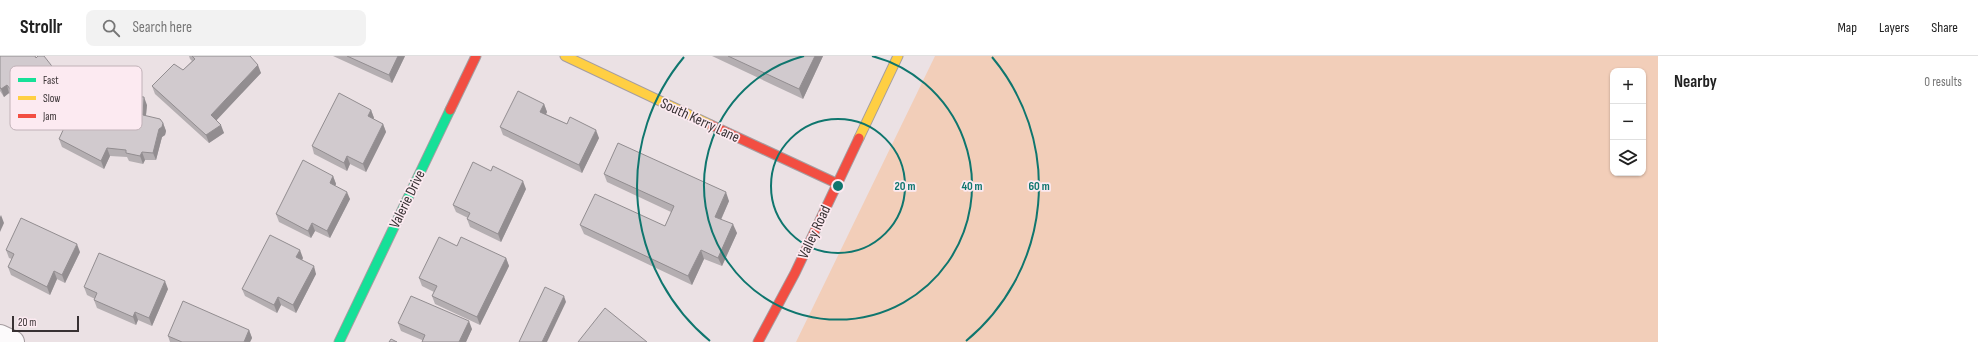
<!DOCTYPE html>
<html lang="en">
<head>
<meta charset="utf-8">
<style>
  :root { --surface:#fff; --page:#f2f2f2; --text:#222; --muted:#767676; --line:#e0e0e0 }
  body { margin:0; font-family:"Sofia Sans Condensed",sans-serif; background:var(--page); color:var(--text) }
  .controls { position:absolute; right:12px; top:12px; display:grid; overflow:hidden; border-radius:8px; box-shadow:0 1px 3px #0004 }
  .controls button { width:36px; height:36px; display:grid; place-items:center; padding:0; border:0; border-bottom:1px solid var(--line); background:var(--surface); color:var(--text); font:20px sans-serif }
  .scale { position:absolute; left:12px; bottom:10px; width:67px; box-sizing:border-box; padding-left:4px; border:2px solid #383133; border-top:0; font-size:11px; line-height:14px; white-space:nowrap; color:#383133; -webkit-text-stroke:3px #fceaf1; paint-order:stroke }
  .list { margin:0; padding:0; list-style:none }
  h2 { display:flex; justify-content:space-between; align-items:center; height:52px; margin:0; padding:0 16px; font-size:17px }
  h2 small { font-size:13px; font-weight:400; color:var(--muted) }
  .icon { flex:none; width:22px; height:22px; fill:none; stroke:currentColor; stroke-width:2; stroke-linecap:round; stroke-linejoin:round }
  .map { position:relative; flex:none; width:1658px; height:286px; overflow:hidden }
  header { display:flex; align-items:center; gap:24px; box-sizing:border-box; height:56px; padding:0 20px; background:var(--surface); border-bottom:1px solid var(--line) }
  header strong { font-size:19px }
  nav { display:flex; gap:22px; margin-inline-start:auto; font-size:14px }
  .search { width:280px; height:36px; background:var(--page); display:flex; align-items:center; gap:10px; box-sizing:border-box; padding:0 14px; border-radius:8px; color:var(--muted); font-size:15px }
  main { display:flex }
  aside { flex:1; background:var(--surface) }
  .map>svg:first-child { display:block }
  .green { fill:#f2ceb9; fill-rule:evenodd }
  .lines { fill:none; stroke-linecap:round; stroke-linejoin:round }
  .street-casing { stroke:#a59da0; stroke-width:24 }
  .fast-casing { stroke:#a59da0; stroke-width:11 }
  .slow-casing { stroke:#a59da0; stroke-width:11 }
  .jam-casing { stroke:#a59da0; stroke-width:11 }
  .street { stroke:#fcfafb; stroke-width:22 }
  .fast { stroke:#16e098; stroke-width:9 }
  .slow { stroke:#ffcf43; stroke-width:9 }
  .jam { stroke:#f24e42; stroke-width:9 }
  .wall { fill:#b4aeb1 }
  .shaded-wall { fill:#928d90 }
  .building { fill:#d1cace; stroke:#928d90 }
  .ring { fill:none; stroke:#0f766e; stroke-width:2 }
  .labels { text-anchor:middle; stroke-width:3.5; stroke-linejoin:round; paint-order:stroke }
  .street-label { font-size:15px; fill:#383133; stroke:#fceaf1 }
  .key { fill:#fceaf1; stroke:#c1b2b8; stroke-width:1 }
  .key-label { font-size:11px; fill:#383133 }
  .centre { fill:#0f766e; stroke:#fceaf1; stroke-width:2 }
  .ring-label { font-size:12px; text-anchor:middle; font-weight:bold; fill:#0f766e; stroke:#fceaf1; stroke-width:3.5; stroke-linejoin:round; paint-order:stroke }
</style>
</head>
<body>
<header>
<strong>Strollr</strong>
<div class="search"><svg class="icon" aria-label="search" viewBox="0 0 24 24"><circle cx="10" cy="10" r="6"/><path d="M15 15l6 6"/></svg>Search here</div>
<nav><a>Map</a><a>Layers</a><a>Share</a></nav>
</header>
<main>
<div class="map">
<svg width="1658" height="286" viewBox="0 0 1658 286">
  <rect width="100%" height="100%" fill="#ebe1e4"/>
  <path class="green" d="M 935,0 L 1658,0 L 1658,286 L 796,286 ZM 1613,15 L 1643,15 L 1643,117 L 1613,117 Z"/>
  <g class="lines">
    <defs>
      <path id="street" d="M 0,280 L 13,286"/>
      <path id="fast" d="M 339,286 L 450,54"/>
      <g id="slow">
        <path d="M 565,0 L 711,69"/>
        <path d="M 859,82 L 898,0"/>
      </g>
      <g id="jam">
        <path d="M 450,54 L 476,0"/>
        <path d="M 711,69 L 836,127"/>
        <path d="M 758,286 L 795,217 L 859,82"/>
      </g>
    </defs>
    <use href="#street" class="street-casing"/>
    <use href="#fast" class="fast-casing"/>
    <use href="#slow" class="slow-casing"/>
    <use href="#jam" class="jam-casing"/>
    <use href="#street" class="street"/>
    <use href="#fast" class="fast"/>
    <use href="#slow" class="slow"/>
    <use href="#jam" class="jam"/>
  </g>
  <g class="wall">
    <path d="M 0,0 L 58,18 L 61,25 L 53,31 L 59,37 L 61,45 L 33,67 L 9,37 L 4,41 L 0,35 Z"/>
    <path d="M 189,0 L 250,0 L 261,17 L 216,64 L 224,77 L 209,87 L 155,38 L 152,30 L 183,14 L 192,5 L 190,3 Z"/>
    <path d="M 333,0 L 405,0 L 392,27 Z"/>
    <path d="M 712,0 L 823,0 L 803,43 Z"/>
    <path d="M 103,47 L 106,54 L 116,59 L 147,49 L 146,60 L 163,67 L 166,75 L 165,79 L 162,81 L 156,104 L 145,104 L 143,108 L 129,105 L 127,101 L 110,100 L 104,113 L 62,91 L 59,83 Z"/>
    <path d="M 544,48 L 547,56 L 546,58 L 567,68 L 599,82 L 582,117 L 503,79 L 500,71 Z"/>
    <path d="M 371,54 L 374,62 L 373,63 L 383,68 L 386,76 L 366,116 L 350,108 L 347,115 L 314,98 L 312,90 Z"/>
    <path d="M 604,118 L 729,145 L 721,164 L 737,177 L 722,210 L 704,203 L 692,229 L 584,178 L 580,169 L 665,170 L 671,156 L 607,126 Z"/>
    <path d="M 333,120 L 336,128 L 335,130 L 350,143 L 330,182 L 315,175 L 311,182 L 279,166 L 276,158 Z"/>
    <path d="M 526,133 L 501,186 L 470,171 L 467,163 L 468,162 L 456,156 L 453,149 Z"/>
    <path d="M 457,190 L 506,202 L 509,210 L 480,269 L 435,248 L 432,240 L 434,236 L 422,230 L 419,222 Z"/>
    <path d="M 6,194 L 80,196 L 65,227 L 57,223 L 50,239 L 11,219 L 8,211 L 12,203 L 9,202 Z"/>
    <path d="M 303,202 L 302,204 L 316,218 L 296,257 L 281,249 L 277,257 L 245,240 L 242,233 Z"/>
    <path d="M 84,231 L 168,233 L 152,270 L 138,264 L 136,269 L 97,252 L 94,244 L 95,243 L 87,239 Z"/>
    <path d="M 398,267 L 472,273 L 466,286 L 422,286 L 422,284 L 401,275 Z"/>
    <path d="M 249,274 L 252,282 L 250,286 L 170,286 L 168,280 Z"/>
  </g>
  <g class="shaded-wall">
    <path d="M 398,0 L 405,0 L 392,27 L 389,19 Z"/>
    <path d="M 815,0 L 823,0 L 803,43 L 799,33 Z"/>
    <path d="M 258,9 L 261,17 L 214,67 L 211,59 Z"/>
    <path d="M 58,18 L 61,25 L 51,33 L 48,25 Z"/>
    <path d="M 7,29 L 9,37 L 4,41 L 1,33 Z"/>
    <path d="M 59,37 L 61,45 L 33,67 L 31,59 Z"/>
    <path d="M 144,41 L 147,49 L 145,67 L 143,59 Z"/>
    <path d="M 103,47 L 106,55 L 101,52 Z"/>
    <path d="M 544,48 L 547,56 L 543,64 L 540,56 Z"/>
    <path d="M 371,54 L 374,62 L 371,68 L 368,60 Z"/>
    <path d="M 163,67 L 166,75 L 165,79 L 162,81 L 156,104 L 153,97 L 159,73 Z"/>
    <path d="M 383,68 L 386,76 L 366,116 L 363,108 Z"/>
    <path d="M 221,69 L 224,77 L 209,87 L 206,79 Z"/>
    <path d="M 596,74 L 599,82 L 582,117 L 579,109 Z"/>
    <path d="M 107,92 L 110,100 L 104,113 L 101,105 Z"/>
    <path d="M 142,96 L 145,104 L 143,108 L 140,100 Z"/>
    <path d="M 347,100 L 350,108 L 347,115 L 344,107 Z"/>
    <path d="M 333,120 L 336,128 L 333,135 L 330,127 Z"/>
    <path d="M 523,125 L 526,133 L 501,186 L 498,178 Z"/>
    <path d="M 347,136 L 350,143 L 330,182 L 327,175 Z"/>
    <path d="M 726,136 L 729,145 L 718,170 L 715,161 Z"/>
    <path d="M 1,159 L 4,167 L 0,176 L 0,161 Z"/>
    <path d="M 312,167 L 315,175 L 311,182 L 308,175 Z"/>
    <path d="M 733,168 L 737,177 L 722,210 L 718,202 Z"/>
    <path d="M 77,188 L 80,196 L 65,227 L 62,219 Z"/>
    <path d="M 300,194 L 303,202 L 299,209 L 296,201 Z"/>
    <path d="M 701,194 L 704,203 L 692,229 L 688,220 Z"/>
    <path d="M 506,202 L 509,210 L 480,269 L 477,261 Z"/>
    <path d="M 314,210 L 316,218 L 296,257 L 293,249 Z"/>
    <path d="M 54,215 L 57,223 L 50,239 L 47,231 Z"/>
    <path d="M 165,225 L 168,233 L 152,270 L 149,262 Z"/>
    <path d="M 564,240 L 566,246 L 547,286 L 542,286 Z"/>
    <path d="M 278,241 L 281,249 L 277,257 L 274,249 Z"/>
    <path d="M 135,256 L 138,264 L 136,269 L 133,261 Z"/>
    <path d="M 469,265 L 472,273 L 466,286 L 459,286 Z"/>
    <path d="M 249,274 L 252,282 L 250,286 L 244,286 Z"/>
  </g>
  <g class="building">
    <path d="M 0,0 L 35,0 L 36,2 L 38,0 L 44,0 L 58,18 L 48,25 L 59,37 L 31,59 L 7,29 L 1,33 L 0,31 Z"/>
    <path d="M 192,0 L 250,0 L 258,9 L 211,59 L 221,69 L 206,79 L 152,30 L 174,8 L 183,14 L 195,3 Z"/>
    <path d="M 347,0 L 398,0 L 389,19 Z"/>
    <path d="M 728,0 L 815,0 L 799,33 Z"/>
    <path d="M 518,35 L 544,48 L 540,56 L 567,68 L 570,61 L 596,74 L 579,109 L 500,71 Z"/>
    <path d="M 80,37 L 103,47 L 101,52 L 116,59 L 118,39 L 144,41 L 143,59 L 160,63 L 163,67 L 162,71 L 159,73 L 153,97 L 142,96 L 140,100 L 126,97 L 126,94 L 107,92 L 101,105 L 59,83 Z"/>
    <path d="M 339,37 L 371,54 L 368,60 L 383,68 L 363,108 L 347,100 L 344,107 L 312,90 Z"/>
    <path d="M 618,87 L 726,136 L 715,161 L 733,168 L 718,202 L 701,194 L 688,220 L 580,169 L 595,138 L 665,170 L 674,150 L 604,118 Z"/>
    <path d="M 303,104 L 333,120 L 330,127 L 347,136 L 327,175 L 312,167 L 308,175 L 276,158 Z"/>
    <path d="M 473,106 L 491,115 L 493,110 L 523,125 L 498,178 L 467,163 L 470,157 L 453,149 Z"/>
    <path d="M 21,162 L 77,188 L 62,219 L 54,215 L 47,231 L 8,211 L 14,198 L 6,194 Z"/>
    <path d="M 270,179 L 300,194 L 296,201 L 314,210 L 293,249 L 278,241 L 274,249 L 242,233 Z"/>
    <path d="M 439,181 L 457,190 L 461,181 L 506,202 L 477,261 L 432,240 L 437,230 L 419,222 Z"/>
    <path d="M 99,197 L 165,225 L 149,262 L 135,256 L 133,261 L 94,244 L 97,237 L 84,231 Z"/>
    <path d="M 545,231 L 564,240 L 542,286 L 519,286 Z"/>
    <path d="M 411,240 L 469,265 L 459,286 L 422,286 L 425,279 L 398,267 Z"/>
    <path d="M 183,245 L 249,274 L 244,286 L 182,286 L 168,280 Z"/>
    <path d="M 605,252 L 647,286 L 578,286 Z"/>
    <path d="M 391,283 L 397,286 L 389,286 Z"/>
  </g>
  <g class="ring">
    <circle cx="838" cy="130" r="67"/>
    <path d="M872 0A134 134 0 1 1 804 0"/>
    <path d="M710 285A201 201 0 0 1 684 1M992 1A201 201 0 0 1 966 285"/>
  </g>
  <g class="labels">
    <g class="street-label">
      <text transform="translate(700 64) rotate(25)" y="5">South Kerry Lane</text>
      <text transform="translate(407 143) rotate(-64)" y="5">Valerie Drive</text>
      <text transform="translate(814 176) rotate(-65)" y="5">Valley Road</text>
    </g>
  </g>
  <rect x="10" y="10" width="132" height="64" rx="6" class="key"/>
  <rect x="18" y="22" width="18" height="4" fill="#16e098"/>
  <rect x="18" y="40" width="18" height="4" fill="#ffcf43"/>
  <rect x="18" y="58" width="18" height="4" fill="#f24e42"/>
  <g class="key-label">
    <text x="43" y="28">Fast</text>
    <text x="43" y="46">Slow</text>
    <text x="43" y="64">Jam</text>
  </g>
  <circle cx="838" cy="130" r="6" class="centre"/>
  <g class="ring-label">
    <text x="905" y="134">20 m</text>
    <text x="972" y="134">40 m</text>
    <text x="1039" y="134">60 m</text>
  </g>
</svg>
<div class="controls">
<button>+</button>
<button>−</button>
<button><svg class="icon" aria-label="layers" viewBox="0 0 24 24"><path d="M12 4l9 5-9 5-9-5zM3 14l9 5 9-5"/></svg></button>
</div>
<div class="scale">20 m</div>
</div>
<aside>
<h2>Nearby<small>0 results</small></h2>
<ul class="list">
</ul>
</aside>
</main>
</body>
</html>
